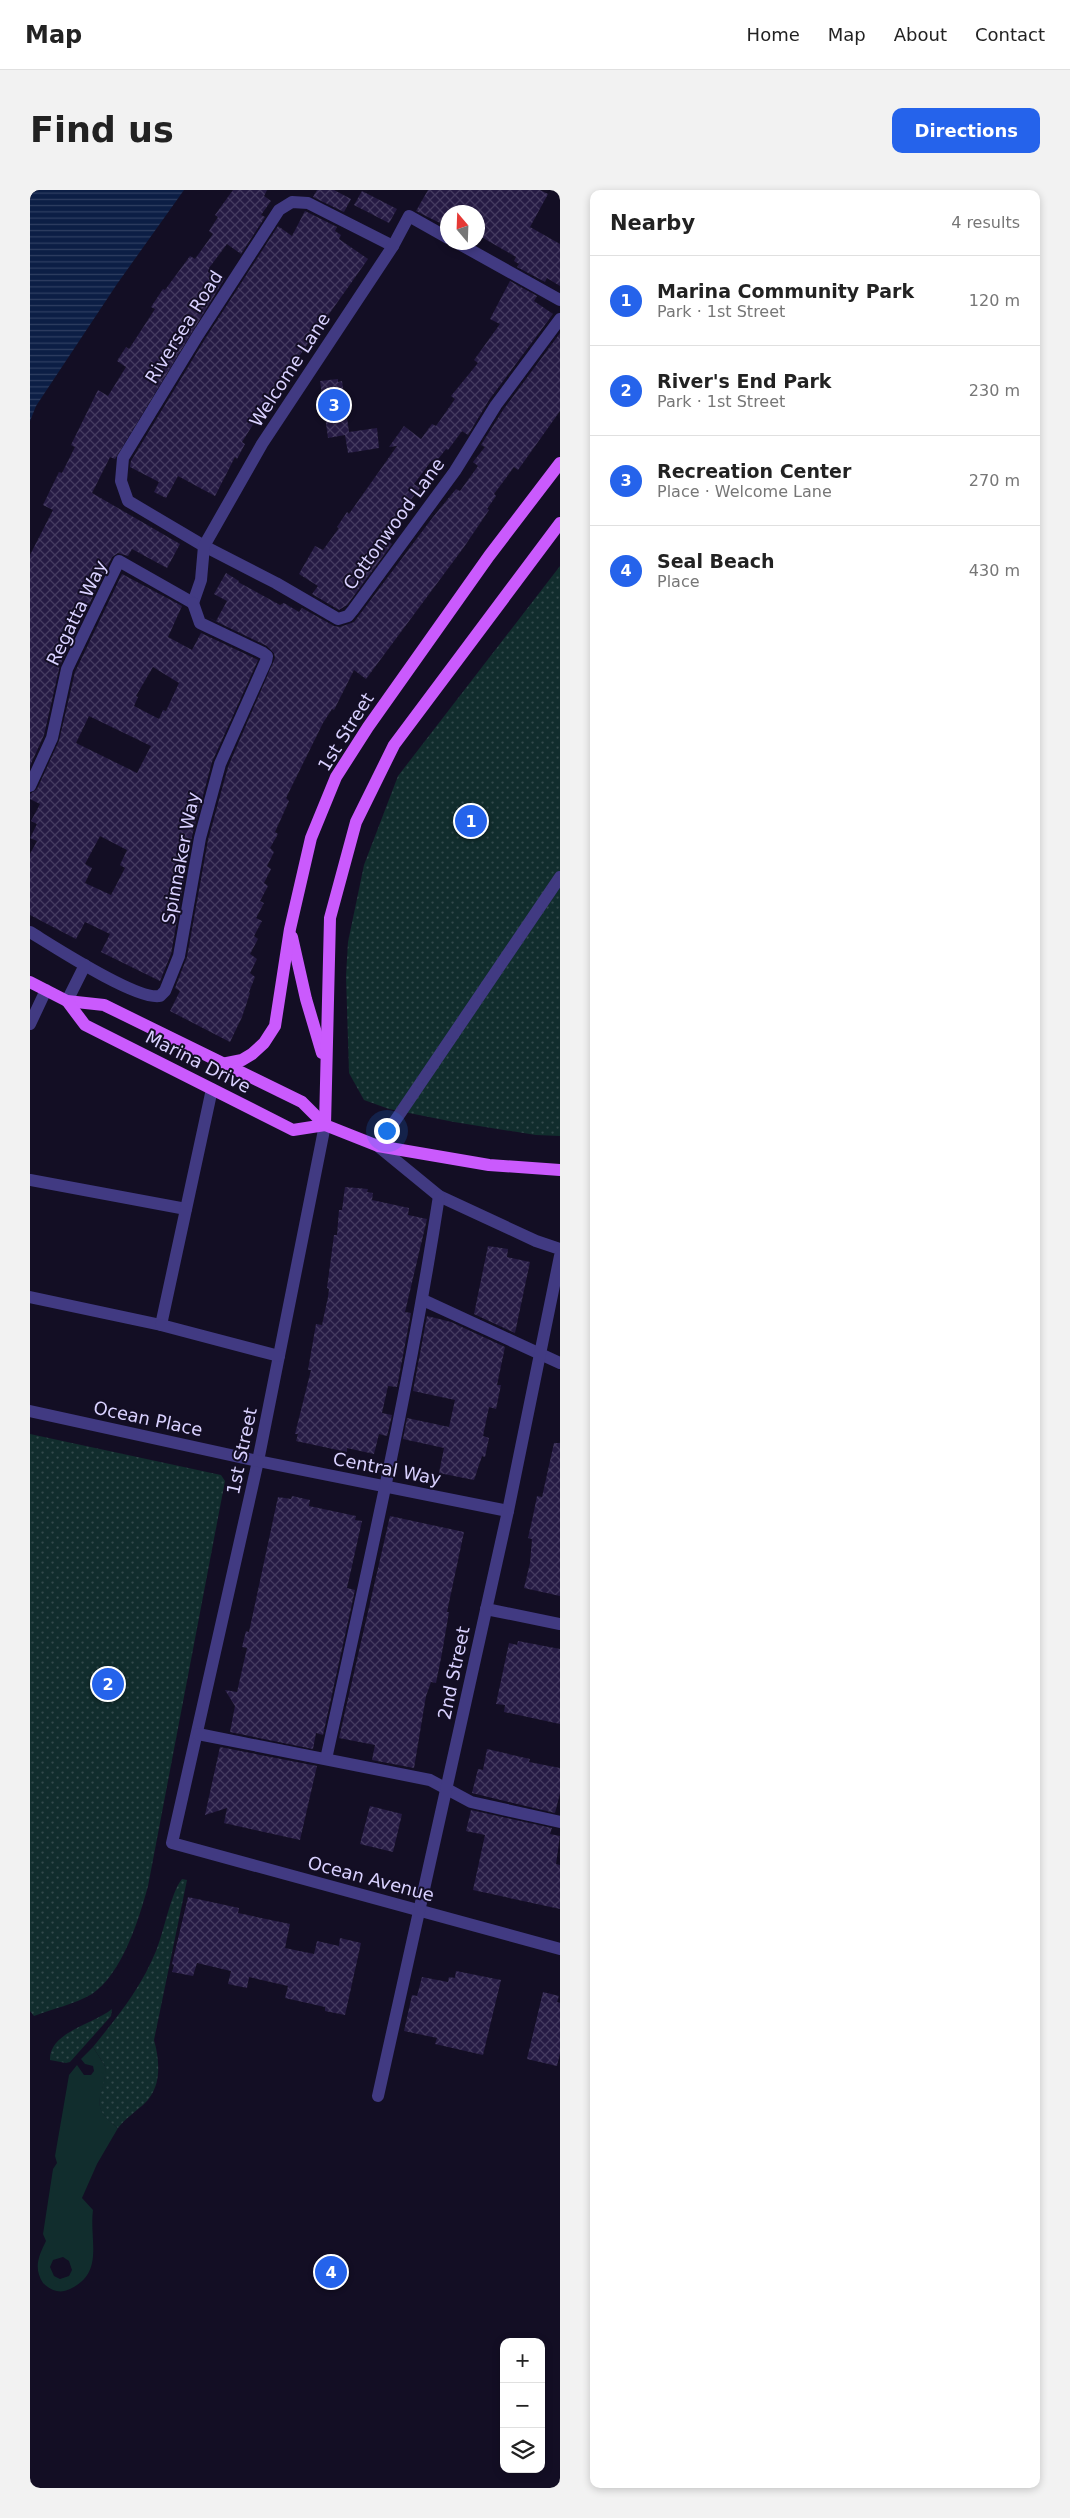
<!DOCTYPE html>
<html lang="en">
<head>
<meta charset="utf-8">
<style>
  :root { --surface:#fff; --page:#f2f2f2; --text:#222; --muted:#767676; --line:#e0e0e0; --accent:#2563eb }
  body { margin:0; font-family:"DejaVu Sans",sans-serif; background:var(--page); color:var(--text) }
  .controls { position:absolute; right:15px; bottom:15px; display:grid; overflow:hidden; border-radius:10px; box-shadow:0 2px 8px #0003 }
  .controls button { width:45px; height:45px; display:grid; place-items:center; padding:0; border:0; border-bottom:1px solid var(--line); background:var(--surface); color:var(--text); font:25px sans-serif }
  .compass { position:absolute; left:410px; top:15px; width:45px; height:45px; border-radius:50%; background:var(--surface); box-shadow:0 2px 8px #0003; rotate:341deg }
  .you { position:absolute; left:356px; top:940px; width:18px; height:18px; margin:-12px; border:4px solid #fff; border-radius:50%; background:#1a73e8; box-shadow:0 0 0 8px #1a73e833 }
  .badge { display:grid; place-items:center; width:32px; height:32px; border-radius:50%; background:var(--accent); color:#fff; font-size:16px; font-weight:700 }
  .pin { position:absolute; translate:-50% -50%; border:2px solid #fff; box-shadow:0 1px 5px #0006 }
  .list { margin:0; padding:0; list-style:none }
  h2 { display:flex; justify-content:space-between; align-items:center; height:65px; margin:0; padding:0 20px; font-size:21px }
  h2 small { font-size:16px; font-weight:400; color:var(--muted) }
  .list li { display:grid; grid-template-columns:32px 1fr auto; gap:15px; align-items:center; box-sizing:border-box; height:90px; padding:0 20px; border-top:1px solid var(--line) }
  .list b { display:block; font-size:19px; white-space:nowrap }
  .list p { margin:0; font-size:16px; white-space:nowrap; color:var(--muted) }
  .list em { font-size:16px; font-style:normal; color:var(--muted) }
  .icon { flex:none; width:28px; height:28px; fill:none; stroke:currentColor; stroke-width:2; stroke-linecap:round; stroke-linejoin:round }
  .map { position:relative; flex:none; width:530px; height:2298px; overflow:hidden; border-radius:10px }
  header { display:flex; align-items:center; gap:30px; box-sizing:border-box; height:70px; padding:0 25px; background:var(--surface); border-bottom:1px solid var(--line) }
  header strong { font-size:24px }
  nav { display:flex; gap:28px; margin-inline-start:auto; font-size:18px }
  .intro { display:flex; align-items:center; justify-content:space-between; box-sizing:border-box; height:120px; padding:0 30px }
  h1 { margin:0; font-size:35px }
  .button { padding:12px 22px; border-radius:10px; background:var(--accent); color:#fff; font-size:18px; font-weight:700 }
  main { display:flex; gap:30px; padding:0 30px }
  aside { flex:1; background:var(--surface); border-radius:10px; box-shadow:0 2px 8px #0003 }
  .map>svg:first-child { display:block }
  .grass { fill:#112d2d; fill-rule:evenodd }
  .park { fill:url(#park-dots) }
  .water { fill:url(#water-rules) }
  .building { fill:url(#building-cross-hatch); fill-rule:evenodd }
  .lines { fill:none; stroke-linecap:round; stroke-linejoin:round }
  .minor { stroke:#413a82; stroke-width:12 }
  .major { stroke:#ca5afd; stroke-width:12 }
  .labels { text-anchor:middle; stroke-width:4; stroke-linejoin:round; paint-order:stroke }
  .street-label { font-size:18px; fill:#d9d1ff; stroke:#130e24 }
</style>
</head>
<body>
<header>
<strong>Map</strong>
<nav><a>Home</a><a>Map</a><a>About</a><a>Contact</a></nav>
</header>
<div class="intro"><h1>Find us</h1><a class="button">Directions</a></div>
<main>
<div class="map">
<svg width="530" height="2298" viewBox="0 0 530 2298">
  <defs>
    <pattern id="park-dots" width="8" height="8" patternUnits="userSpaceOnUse" patternTransform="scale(1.25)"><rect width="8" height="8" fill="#112d2d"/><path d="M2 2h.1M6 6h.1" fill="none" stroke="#334a4c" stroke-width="1.8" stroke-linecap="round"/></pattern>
    <pattern id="water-rules" width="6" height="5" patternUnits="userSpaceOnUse" patternTransform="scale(1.25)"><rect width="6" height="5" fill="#0c1e45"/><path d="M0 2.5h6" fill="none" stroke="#2f3e61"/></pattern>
    <pattern id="building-cross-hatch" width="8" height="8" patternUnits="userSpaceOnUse" patternTransform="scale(1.25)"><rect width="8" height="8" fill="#261b44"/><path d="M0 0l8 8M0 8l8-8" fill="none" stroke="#453b60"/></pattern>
  </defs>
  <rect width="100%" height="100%" fill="#130e24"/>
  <path class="grass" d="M 63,1857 L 75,1876 C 78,1906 54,1912 88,1938 L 67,1974 L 52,2008 L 63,2020 C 59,2050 75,2083 40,2099 C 30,2104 21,2101 13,2093 C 3,2078 9,2065 16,2051 L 13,2044 L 23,1979 L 27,1973 L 25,1966 L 39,1885 L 47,1875 L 54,1885 L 61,1885 L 64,1881 L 63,1876 L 55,1874 L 51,1869 ZM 33,2067 L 39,2071 L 42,2080 L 39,2086 L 30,2089 L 24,2086 L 20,2077 L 23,2070 Z"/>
  <g class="park">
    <path d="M 530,376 L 530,946 L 506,945 L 424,932 L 359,919 L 334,910 L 319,883 L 316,786 L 318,752 L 334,675 L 368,586 Z"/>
    <path d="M 0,1244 L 191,1285 L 195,1291 L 118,1696 C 109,1729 92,1784 62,1804 C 45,1814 22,1819 4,1826 L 0,1821 Z"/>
    <path d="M 152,1689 L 157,1690 L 124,1850 C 130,1872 132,1897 114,1914 C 105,1922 95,1929 88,1938 C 54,1913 77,1906 75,1876 L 63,1857 C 88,1826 111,1798 126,1761 C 134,1742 141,1702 152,1689 Z"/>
    <path d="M 82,1819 L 81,1826 L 40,1872 L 36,1873 L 20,1870 C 19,1842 64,1834 82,1819 Z"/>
  </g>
  <path class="water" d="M 0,0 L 154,0 L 87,94 L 6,216 L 0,231 Z"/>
  <g class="building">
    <path d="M 203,0 L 237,0 L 234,6 L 241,11 L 231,25 L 235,27 L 211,64 L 197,54 L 179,78 L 195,88 L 85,269 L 80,267 L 62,303 L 150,354 L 137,378 L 102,359 L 98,366 L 88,363 L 82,367 L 30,475 L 14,545 L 0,576 L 0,365 L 23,320 L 13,315 L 29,282 L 32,283 L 45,257 L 41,255 L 68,200 L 78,206 L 96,177 L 87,171 L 96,157 L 99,159 L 125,119 L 121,117 L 133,99 L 135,100 L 160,66 L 165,69 L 183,44 L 179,41 L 188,27 L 185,25 Z"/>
    <path d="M 287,0 L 304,0 L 321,9 L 314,22 L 283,7 Z"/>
    <path d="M 398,0 L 510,0 L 518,4 L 500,37 L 530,54 L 530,96 L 517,88 L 515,92 L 487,77 L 489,74 L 484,71 L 486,67 L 448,45 L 448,22 L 418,22 L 418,37 L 386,21 Z"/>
    <path d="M 332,1 L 367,19 L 359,33 L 324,15 Z"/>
    <path d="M 275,21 L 307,37 L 305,41 L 311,45 L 309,49 L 338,69 L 241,206 L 212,252 L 215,254 L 207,269 L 205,267 L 185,306 L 148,286 L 136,308 L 124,302 L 129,292 L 100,277 L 101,271 L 175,149 L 248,36 L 262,46 Z"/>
    <path d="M 480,91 L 507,106 L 504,111 L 523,124 L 459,210 L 438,245 L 432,241 L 418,260 L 416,259 L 405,273 L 402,270 L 384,294 L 390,298 L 353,347 L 362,354 L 317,415 L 309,420 L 282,404 L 288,396 L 269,384 L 285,356 L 293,360 L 309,338 L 307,337 L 317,322 L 319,324 L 367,256 L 359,257 L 374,236 L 391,249 L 402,234 L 406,236 L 425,209 L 421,206 L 448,173 L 444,170 L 470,134 L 460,129 Z"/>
    <path d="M 530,143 L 530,221 L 488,280 L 484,277 L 464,304 L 466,306 L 457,319 L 459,320 L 434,357 L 336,489 L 324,480 L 304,520 L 302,519 L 293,533 L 256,608 L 259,611 L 245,642 L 248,644 L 240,658 L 244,662 L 237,676 L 241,679 L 234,693 L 238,696 L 230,711 L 234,713 L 226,728 L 232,731 L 224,746 L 228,749 L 220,764 L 227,769 L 220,783 L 225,787 L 219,802 L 220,803 L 212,827 L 200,852 L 140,821 L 150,801 L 145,798 L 157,767 L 178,650 L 198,577 L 245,468 L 244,463 L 237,456 L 179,428 L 186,431 L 197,411 L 184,404 L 196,383 L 209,391 L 208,392 L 250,415 L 254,413 L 269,422 L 272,418 L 304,436 L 310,437 L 324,432 L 403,327 L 426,299 L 430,301 L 448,276 L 443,272 L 455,257 L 451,255 L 473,220 Z"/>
    <path d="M 308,189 L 308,192 L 312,191 L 319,242 L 347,238 L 349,258 L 318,263 L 315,245 L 298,248 L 290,191 Z"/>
    <path d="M 92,384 L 152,416 L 138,447 L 162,460 L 171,443 L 228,470 L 182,572 L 162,646 L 141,764 L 130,791 L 71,762 L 80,744 L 55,732 L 46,749 L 0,725 L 0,664 L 7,651 L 0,648 L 7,634 L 1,631 L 10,614 L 0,609 L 0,604 L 7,599 L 29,551 L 45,482 ZM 123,477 L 149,493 L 136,521 L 133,520 L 129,529 L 104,516 L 108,507 L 106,506 ZM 59,526 L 121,556 L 107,583 L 46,553 ZM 70,646 L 97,660 L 90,675 L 95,678 L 81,705 L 55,693 L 62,678 L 55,674 Z"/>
    <path d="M 315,997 L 338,999 L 337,1002 L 343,1003 L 342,1010 L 379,1018 L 378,1025 L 397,1029 L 375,1122 L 381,1123 L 367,1197 L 358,1196 L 352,1223 L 362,1225 L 357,1246 L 349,1244 L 344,1264 L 317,1258 L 317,1262 L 266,1251 L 268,1244 L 265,1244 L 281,1180 L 278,1180 L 286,1134 L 292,1135 L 298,1107 L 299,1099 L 297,1098 L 304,1045 L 307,1045 L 309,1020 L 312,1020 Z"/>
    <path d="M 458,1056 L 478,1059 L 477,1067 L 500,1072 L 485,1143 L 444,1124 Z"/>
    <path d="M 397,1126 L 421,1132 L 475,1157 L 467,1195 L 471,1195 L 466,1219 L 459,1217 L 453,1246 L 459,1248 L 455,1267 L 452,1266 L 444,1290 L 409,1283 L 414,1258 L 373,1249 L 377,1228 L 419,1237 L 425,1210 L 383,1201 Z"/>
    <path d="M 524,1253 L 530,1253 L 530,1406 L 494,1398 L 500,1373 L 502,1349 L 498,1348 L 503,1326 L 507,1306 L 512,1307 Z"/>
    <path d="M 262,1306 L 280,1310 L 279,1316 L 326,1326 L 325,1330 L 332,1331 L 317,1398 L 325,1400 L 293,1545 L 286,1543 L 283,1559 L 200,1542 L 205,1516 L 195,1500 L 207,1502 L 217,1458 L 212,1457 L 216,1441 L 219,1442 L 248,1307 L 261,1309 Z"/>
    <path d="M 360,1326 L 434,1342 L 417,1422 L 419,1422 L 412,1463 L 406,1493 L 401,1492 L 396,1506 L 384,1578 L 342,1570 L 345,1555 L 309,1548 Z"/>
    <path d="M 488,1451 L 530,1459 L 530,1534 L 474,1522 L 475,1515 L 466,1514 L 479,1453 L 487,1455 Z"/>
    <path d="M 190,1557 L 287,1576 L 270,1650 L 194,1633 L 197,1618 L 175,1625 Z"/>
    <path d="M 457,1559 L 500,1569 L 499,1572 L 530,1578 L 530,1603 L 525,1623 L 442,1603 L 448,1579 L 453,1580 Z"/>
    <path d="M 340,1616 L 372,1624 L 363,1662 L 330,1654 Z"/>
    <path d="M 441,1620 L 522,1638 L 520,1644 L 530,1646 L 526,1674 L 530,1675 L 530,1719 L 443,1700 L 455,1645 L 436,1641 Z"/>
    <path d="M 158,1707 L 209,1718 L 208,1723 L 260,1734 L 255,1758 L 284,1764 L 287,1751 L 309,1756 L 310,1748 L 331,1753 L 315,1825 L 295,1821 L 295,1817 L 255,1808 L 258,1796 L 219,1787 L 217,1798 L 198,1794 L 201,1781 L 167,1773 L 163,1786 L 142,1782 L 144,1775 L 142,1774 Z"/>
    <path d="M 426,1781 L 471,1790 L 453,1865 L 405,1854 L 407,1848 L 374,1841 L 382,1805 L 387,1806 L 392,1787 L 418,1792 L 419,1787 L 425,1788 Z"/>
    <path d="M 513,1802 L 529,1806 L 527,1812 L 530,1813 L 530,1863 L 527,1876 L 497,1869 Z"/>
  </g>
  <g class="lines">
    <g class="minor">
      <path d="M 426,52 L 530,110"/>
      <path d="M 363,56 L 278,13 L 262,12 L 249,20 L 168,145 L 93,268 L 91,291 L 98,311 L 174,356 L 246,393 L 308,429 L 318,426 L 323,420 L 425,281 L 466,215 L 530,129"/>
      <path d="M 163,413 L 171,390 L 174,356 L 232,254 L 363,56 L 379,26 L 418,48"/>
      <path d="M 0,596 L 22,548 L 37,479 L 89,371 L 163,413"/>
      <path d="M 530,687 L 348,956 L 409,1006 L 506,1051 L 530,1059"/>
      <path d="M 0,742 C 23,756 107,811 130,806 L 135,801 L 149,766 L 170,648 L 190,574 L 236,471 L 237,466 L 233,463 L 170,433 L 163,413"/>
      <path d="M 37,811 L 55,775"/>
      <path d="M 0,834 L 16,800"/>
      <path d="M 295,935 L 228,1271 L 142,1653 L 530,1759"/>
      <path d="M 0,990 L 156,1019"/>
      <path d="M 0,1107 L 131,1135 L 182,899"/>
      <path d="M 393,1110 L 530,1173"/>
      <path d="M 131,1135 L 249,1166"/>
      <path d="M 0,1221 L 228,1271 L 478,1321"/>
      <path d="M 456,1419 L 530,1434"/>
      <path d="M 168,1544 L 400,1590 L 441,1612 L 530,1632"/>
      <path d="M 296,1569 C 337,1382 380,1195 409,1006"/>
      <path d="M 348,1906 L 478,1321 L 530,1066"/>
    </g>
    <g class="major">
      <path d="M 262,747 L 276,809 L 292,863"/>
      <path d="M 0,792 L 37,811 L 74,815 L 272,912 L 295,935 L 348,956 L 459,975 L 530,980"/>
      <path d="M 37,811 L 55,835 L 263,940 L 295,935"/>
      <path d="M 192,874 L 212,870 L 222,864 L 234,853 L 245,836 L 260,739 L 281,648 L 306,587 L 338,537 L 459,366 L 530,273"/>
      <path d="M 295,935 L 300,728 L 326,632 L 364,555 L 530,333"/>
    </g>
  </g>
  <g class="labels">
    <g class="street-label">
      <text transform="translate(154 137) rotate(-58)" y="6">Riversea Road</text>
      <text transform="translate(260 180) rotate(-57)" y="6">Welcome Lane</text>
      <text transform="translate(364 334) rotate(-54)" y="6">Cottonwood Lane</text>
      <text transform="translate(47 423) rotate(-64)" y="6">Regatta Way</text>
      <text transform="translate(316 542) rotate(-58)" y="6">1st Street</text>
      <text transform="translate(151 668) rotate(-79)" y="6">Spinnaker Way</text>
      <text transform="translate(168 872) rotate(27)" y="6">Marina Drive</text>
      <text transform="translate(118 1229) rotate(12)" y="6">Ocean Place</text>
      <text transform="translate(212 1261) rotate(-78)" y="6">1st Street</text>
      <text transform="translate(357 1279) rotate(11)" y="6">Central Way</text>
      <text transform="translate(424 1483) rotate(-78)" y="6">2nd Street</text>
      <text transform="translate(341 1689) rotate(15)" y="6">Ocean Avenue</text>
    </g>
  </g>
</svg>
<div class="controls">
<button>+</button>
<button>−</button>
<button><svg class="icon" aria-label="layers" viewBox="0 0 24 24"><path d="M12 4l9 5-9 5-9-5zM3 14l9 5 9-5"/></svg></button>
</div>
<svg class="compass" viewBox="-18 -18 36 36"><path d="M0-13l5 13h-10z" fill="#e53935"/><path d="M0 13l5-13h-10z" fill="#767676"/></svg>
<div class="you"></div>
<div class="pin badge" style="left:441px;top:631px">1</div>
<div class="pin badge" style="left:78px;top:1494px">2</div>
<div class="pin badge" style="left:304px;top:215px">3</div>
<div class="pin badge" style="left:301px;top:2082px">4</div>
</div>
<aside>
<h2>Nearby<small>4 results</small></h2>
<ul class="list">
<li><span class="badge">1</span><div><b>Marina Community Park</b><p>Park · 1st Street</p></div><em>120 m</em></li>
<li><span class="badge">2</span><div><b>River's End Park</b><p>Park · 1st Street</p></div><em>230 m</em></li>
<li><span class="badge">3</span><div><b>Recreation Center</b><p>Place · Welcome Lane</p></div><em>270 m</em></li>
<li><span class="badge">4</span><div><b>Seal Beach</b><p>Place</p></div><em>430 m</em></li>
</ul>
</aside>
</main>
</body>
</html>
